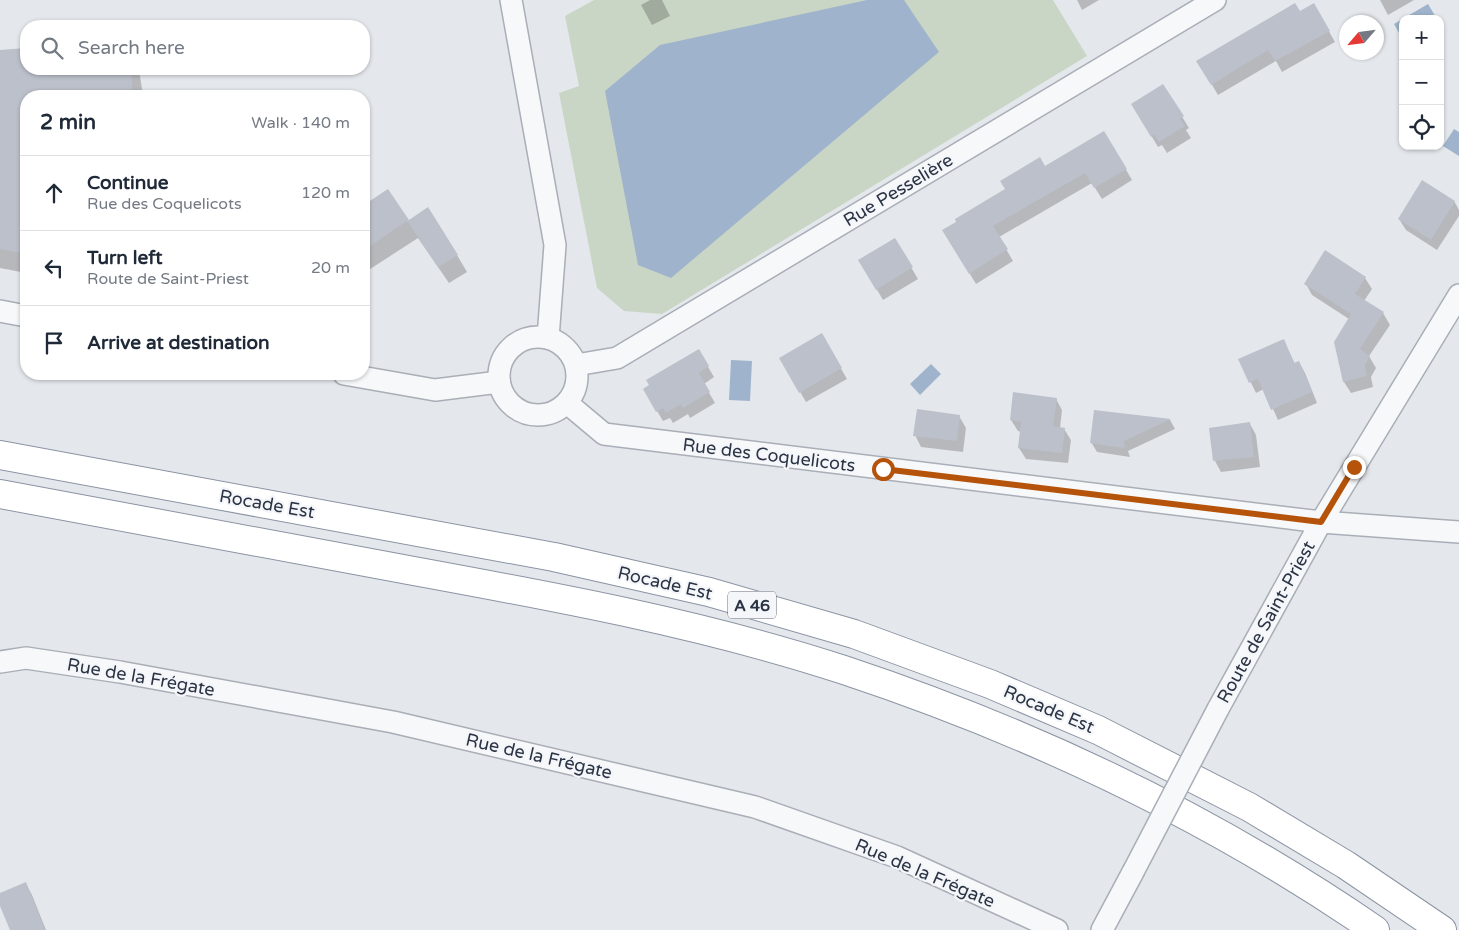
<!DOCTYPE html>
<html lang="en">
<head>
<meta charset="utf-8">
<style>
  :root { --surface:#fff; --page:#f6f6f7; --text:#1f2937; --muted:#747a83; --line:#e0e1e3 }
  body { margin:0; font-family:"Varela Round",sans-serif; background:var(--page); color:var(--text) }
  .controls { position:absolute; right:15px; top:15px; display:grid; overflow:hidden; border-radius:10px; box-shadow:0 1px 4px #0004 }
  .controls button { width:45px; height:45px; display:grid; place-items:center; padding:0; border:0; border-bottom:1px solid var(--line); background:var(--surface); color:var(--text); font:25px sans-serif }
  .compass { position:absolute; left:1339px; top:15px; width:45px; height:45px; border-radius:50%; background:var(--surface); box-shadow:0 1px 4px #0004; rotate:242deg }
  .stop { position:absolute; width:15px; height:15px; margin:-11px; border:4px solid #b45309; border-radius:50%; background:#fff }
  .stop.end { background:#b45309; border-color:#fff; box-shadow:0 1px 5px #0008 }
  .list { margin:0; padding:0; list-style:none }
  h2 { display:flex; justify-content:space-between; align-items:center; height:65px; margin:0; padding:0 20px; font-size:21px }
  h2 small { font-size:16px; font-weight:400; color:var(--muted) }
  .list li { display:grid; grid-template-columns:32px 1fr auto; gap:15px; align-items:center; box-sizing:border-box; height:75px; padding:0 20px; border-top:1px solid var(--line) }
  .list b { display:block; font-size:19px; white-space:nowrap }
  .list p { margin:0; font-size:16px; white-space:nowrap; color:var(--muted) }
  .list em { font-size:16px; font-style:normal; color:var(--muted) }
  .icon { flex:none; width:28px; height:28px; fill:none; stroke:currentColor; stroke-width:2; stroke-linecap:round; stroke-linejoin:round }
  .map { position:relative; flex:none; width:1459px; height:930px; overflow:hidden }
  .search { position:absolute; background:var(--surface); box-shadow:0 1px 4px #0004; left:20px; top:20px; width:350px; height:55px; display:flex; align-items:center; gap:12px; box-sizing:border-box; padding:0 18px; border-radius:20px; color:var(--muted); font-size:19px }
  .panel { position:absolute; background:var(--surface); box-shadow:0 1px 4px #0004; left:20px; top:90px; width:350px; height:290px; border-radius:20px }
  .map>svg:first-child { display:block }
  .green { fill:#c9d6c5 }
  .water { fill:#9fb4cc }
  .shadow { fill:#0003 }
  .building { fill:#bbc0ca }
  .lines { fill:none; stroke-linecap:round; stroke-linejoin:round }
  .minor-casing { stroke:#a9aeb7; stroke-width:24 }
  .motorway-casing { stroke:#8b94a3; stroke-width:30 }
  .minor { stroke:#f7f8fa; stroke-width:21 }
  .motorway { stroke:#fff; stroke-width:28 }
  .minor-bridge-casing { stroke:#a9aeb7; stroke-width:24; stroke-linecap:butt }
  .minor-bridge { stroke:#f7f8fa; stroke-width:21 }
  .route { stroke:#b45309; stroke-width:6 }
  .labels { text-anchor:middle; stroke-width:4.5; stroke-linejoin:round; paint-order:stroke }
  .shield { fill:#f4f6f9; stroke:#676e7b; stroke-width:1 }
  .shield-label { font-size:16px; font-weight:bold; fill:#2b3445 }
  .street-label { font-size:18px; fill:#2b3445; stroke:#f4f6f9 }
</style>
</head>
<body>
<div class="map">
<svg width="1459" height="930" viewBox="0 0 1459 930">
  <rect width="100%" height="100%" fill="#e4e7ec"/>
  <path class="green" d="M 594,0 L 1053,0 L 1087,56 L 662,314 L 624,311 L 597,288 L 559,93 L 579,86 L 565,16 Z"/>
  <g class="water">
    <path d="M 867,0 L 904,0 L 939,52 L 671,278 L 638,265 L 605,91 L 660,45 Z"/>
    <path d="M 1428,4 L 1437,19 L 1403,19 L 1403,40 L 1394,24 Z"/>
    <path d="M 1454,129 L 1459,132 L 1459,156 L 1443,146 Z"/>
    <path d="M 731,360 L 752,361 L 750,401 L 729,400 Z"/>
    <path d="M 931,364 L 941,374 L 920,395 L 910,384 Z"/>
  </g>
  <g class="shadow">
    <path d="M 650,0 L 662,0 L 670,16 L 652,25 L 641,5 Z"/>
    <path d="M 1077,0 L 1099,0 L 1082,10 Z"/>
    <path d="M 1380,0 L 1414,0 L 1388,15 Z"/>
    <path d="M 1314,5 L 1335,42 L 1282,72 L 1276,61 L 1218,95 L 1198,61 Z"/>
    <path d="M 26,49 L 26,69 L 139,69 L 143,96 L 26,96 L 26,273 L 0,268 L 0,51 Z"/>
    <path d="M 1163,86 L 1189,128 L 1186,130 L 1191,138 L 1167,153 L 1162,145 L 1158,147 L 1139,115 Z"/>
    <path d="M 1104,132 L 1132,180 L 1102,199 L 1092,183 L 999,237 L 1013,261 L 976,284 L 944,231 Z"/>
    <path d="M 387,190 L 408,222 L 457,255 L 467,272 L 449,283 L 418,238 L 364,273 L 364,206 Z"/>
    <path d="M 1454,201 L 1459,210 L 1459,216 L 1437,250 L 1406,230 L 1399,219 Z"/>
    <path d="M 895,240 L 918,279 L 883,300 L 860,260 Z"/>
    <path d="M 1365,278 L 1372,289 L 1364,301 L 1383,313 L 1390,325 L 1369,356 L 1376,368 L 1371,377 L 1373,387 L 1351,393 L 1344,382 L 1349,319 L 1312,295 L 1306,284 Z"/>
    <path d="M 821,334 L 847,379 L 806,402 L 781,359 Z"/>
    <path d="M 1284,341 L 1295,364 L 1299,362 L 1305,373 L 1317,403 L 1278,420 L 1264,389 L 1256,393 L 1240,360 Z"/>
    <path d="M 698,350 L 714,377 L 704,384 L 715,403 L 690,418 L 688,414 L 673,423 L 670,418 L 663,421 L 644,389 Z"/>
    <path d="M 1056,399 L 1062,410 L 1060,428 L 1064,429 L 1071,440 L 1068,463 L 1026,459 L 1019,448 L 1021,432 L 1018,431 L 1011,420 Z"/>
    <path d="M 1095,411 L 1170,420 L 1175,429 L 1128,451 L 1130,457 L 1097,452 L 1091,442 Z"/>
    <path d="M 959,416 L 966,428 L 963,452 L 921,447 L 915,435 Z"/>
    <path d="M 1250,424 L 1256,435 L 1260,467 L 1221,472 L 1215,461 Z"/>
    <path d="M 26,884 L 32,895 L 46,930 L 11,930 L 0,903 L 0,894 Z"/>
  </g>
  <g class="building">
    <path d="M 1295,3 L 1300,11 L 1314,3 L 1330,31 L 1275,61 L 1268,50 L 1211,85 L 1196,61 Z"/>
    <path d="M 26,48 L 26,69 L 131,69 L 133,96 L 26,96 L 26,254 L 0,249 L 0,50 Z"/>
    <path d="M 1163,84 L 1184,116 L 1180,119 L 1185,126 L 1159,142 L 1154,134 L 1151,137 L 1131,104 Z"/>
    <path d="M 1104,131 L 1127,169 L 1094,188 L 1085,173 L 993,226 L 1008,249 L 969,274 L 942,230 L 956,222 L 955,219 L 1005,189 L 1000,181 L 1040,157 L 1045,166 Z"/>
    <path d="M 1422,180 L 1455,201 L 1431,240 L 1398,219 Z"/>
    <path d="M 388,189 L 409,220 L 428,207 L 458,255 L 438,267 L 407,221 L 364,250 L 364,205 Z"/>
    <path d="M 895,238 L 913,267 L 876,290 L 858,260 Z"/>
    <path d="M 1325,250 L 1366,277 L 1355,294 L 1384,312 L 1360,349 L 1370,356 L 1365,365 L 1367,376 L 1343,382 L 1334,342 L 1351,314 L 1304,284 Z"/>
    <path d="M 822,333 L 842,368 L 799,393 L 779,358 Z"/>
    <path d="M 1284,339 L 1294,363 L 1299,361 L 1312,392 L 1271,410 L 1258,379 L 1249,383 L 1238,359 Z"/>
    <path d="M 699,349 L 709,366 L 699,373 L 710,392 L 683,408 L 681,404 L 666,413 L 663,408 L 656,412 L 643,389 L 649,385 L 646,380 Z"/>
    <path d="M 1013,392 L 1057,398 L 1053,426 L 1065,428 L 1062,453 L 1018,448 L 1021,422 L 1010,420 Z"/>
    <path d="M 917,409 L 960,415 L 957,441 L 913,436 Z"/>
    <path d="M 1094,410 L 1171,419 L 1124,441 L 1125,448 L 1102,445 L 1090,443 Z"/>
    <path d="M 1250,422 L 1254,457 L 1213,461 L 1209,428 Z"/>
    <path d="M 26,882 L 45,930 L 10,930 L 0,906 L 0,893 Z"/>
  </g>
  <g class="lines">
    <defs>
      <g id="minor">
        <path d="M 511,0 L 555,245 L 548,338"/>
        <path d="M 0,311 L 26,316"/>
        <circle cx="538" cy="376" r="39"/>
        <path d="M 576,365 L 617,358 L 1215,0"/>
        <path d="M 344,374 L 435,390 L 499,382"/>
        <path d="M 567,403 L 604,434 L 1321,522 L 1459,532"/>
        <path d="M 0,662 L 26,658 L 120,672 L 393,722 L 755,807 L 897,857 L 1057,930"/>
        <path d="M 1218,709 L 1321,522 L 1459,295"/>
        <path d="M 1102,930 L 1133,872"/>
      </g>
      <g id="motorway">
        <path d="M 0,455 L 554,557 L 709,592 L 854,634 L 990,684 L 1098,730 L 1249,807 L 1346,865 L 1442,930"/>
        <path d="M 0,494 C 134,519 268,544 403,569 C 551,596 700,623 844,670 C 1031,732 1212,818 1375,930"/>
      </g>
    </defs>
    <use href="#minor" class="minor-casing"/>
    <use href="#motorway" class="motorway-casing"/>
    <use href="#minor" class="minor"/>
    <use href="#motorway" class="motorway"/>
    <defs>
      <path id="minor-bridge" d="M 1133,872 L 1218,709"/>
    </defs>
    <use href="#minor-bridge" class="minor-bridge-casing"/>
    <use href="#minor-bridge" class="minor-bridge"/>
  </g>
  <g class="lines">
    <path class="route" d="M 883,469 L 1321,522 L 1354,467"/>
  </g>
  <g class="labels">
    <rect class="shield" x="728" y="591.5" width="48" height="27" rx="4"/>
    <g class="shield-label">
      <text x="752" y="611">A 46</text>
    </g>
    <g class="street-label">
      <text transform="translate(898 190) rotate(-31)" y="6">Rue Pesselière</text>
      <text transform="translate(769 455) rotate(7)" y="6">Rue des Coquelicots</text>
      <text transform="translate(267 504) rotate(10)" y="6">Rocade Est</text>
      <text transform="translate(665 583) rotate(13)" y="6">Rocade Est</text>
      <text transform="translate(1266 622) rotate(-61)" y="6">Route de Saint-Priest</text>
      <text transform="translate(141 677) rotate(10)" y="6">Rue de la Frégate</text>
      <text transform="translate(1049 709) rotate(23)" y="6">Rocade Est</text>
      <text transform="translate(539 756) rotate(13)" y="6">Rue de la Frégate</text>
      <text transform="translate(925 873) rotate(23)" y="6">Rue de la Frégate</text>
    </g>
  </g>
</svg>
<div class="controls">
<button>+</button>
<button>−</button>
<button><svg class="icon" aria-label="locate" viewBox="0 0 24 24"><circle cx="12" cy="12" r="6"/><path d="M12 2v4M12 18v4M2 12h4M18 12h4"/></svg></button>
</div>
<svg class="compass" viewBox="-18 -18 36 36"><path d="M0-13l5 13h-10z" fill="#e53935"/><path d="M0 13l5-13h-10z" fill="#747a83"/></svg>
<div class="stop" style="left:883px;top:469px"></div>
<div class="stop end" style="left:1354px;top:467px"></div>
<div class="search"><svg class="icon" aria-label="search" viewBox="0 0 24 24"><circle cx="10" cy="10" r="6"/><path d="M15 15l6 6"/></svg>Search here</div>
<section class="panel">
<h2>2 min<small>Walk · 140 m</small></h2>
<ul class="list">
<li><svg class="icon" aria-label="ahead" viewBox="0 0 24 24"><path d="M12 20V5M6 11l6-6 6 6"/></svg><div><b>Continue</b><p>Rue des Coquelicots</p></div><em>120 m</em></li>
<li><svg class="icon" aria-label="left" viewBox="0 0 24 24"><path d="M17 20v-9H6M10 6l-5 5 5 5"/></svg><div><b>Turn left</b><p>Route de Saint-Priest</p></div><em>20 m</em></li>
<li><svg class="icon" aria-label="arrive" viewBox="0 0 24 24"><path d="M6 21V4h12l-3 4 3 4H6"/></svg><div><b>Arrive at destination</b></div></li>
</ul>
</section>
</div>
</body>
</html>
